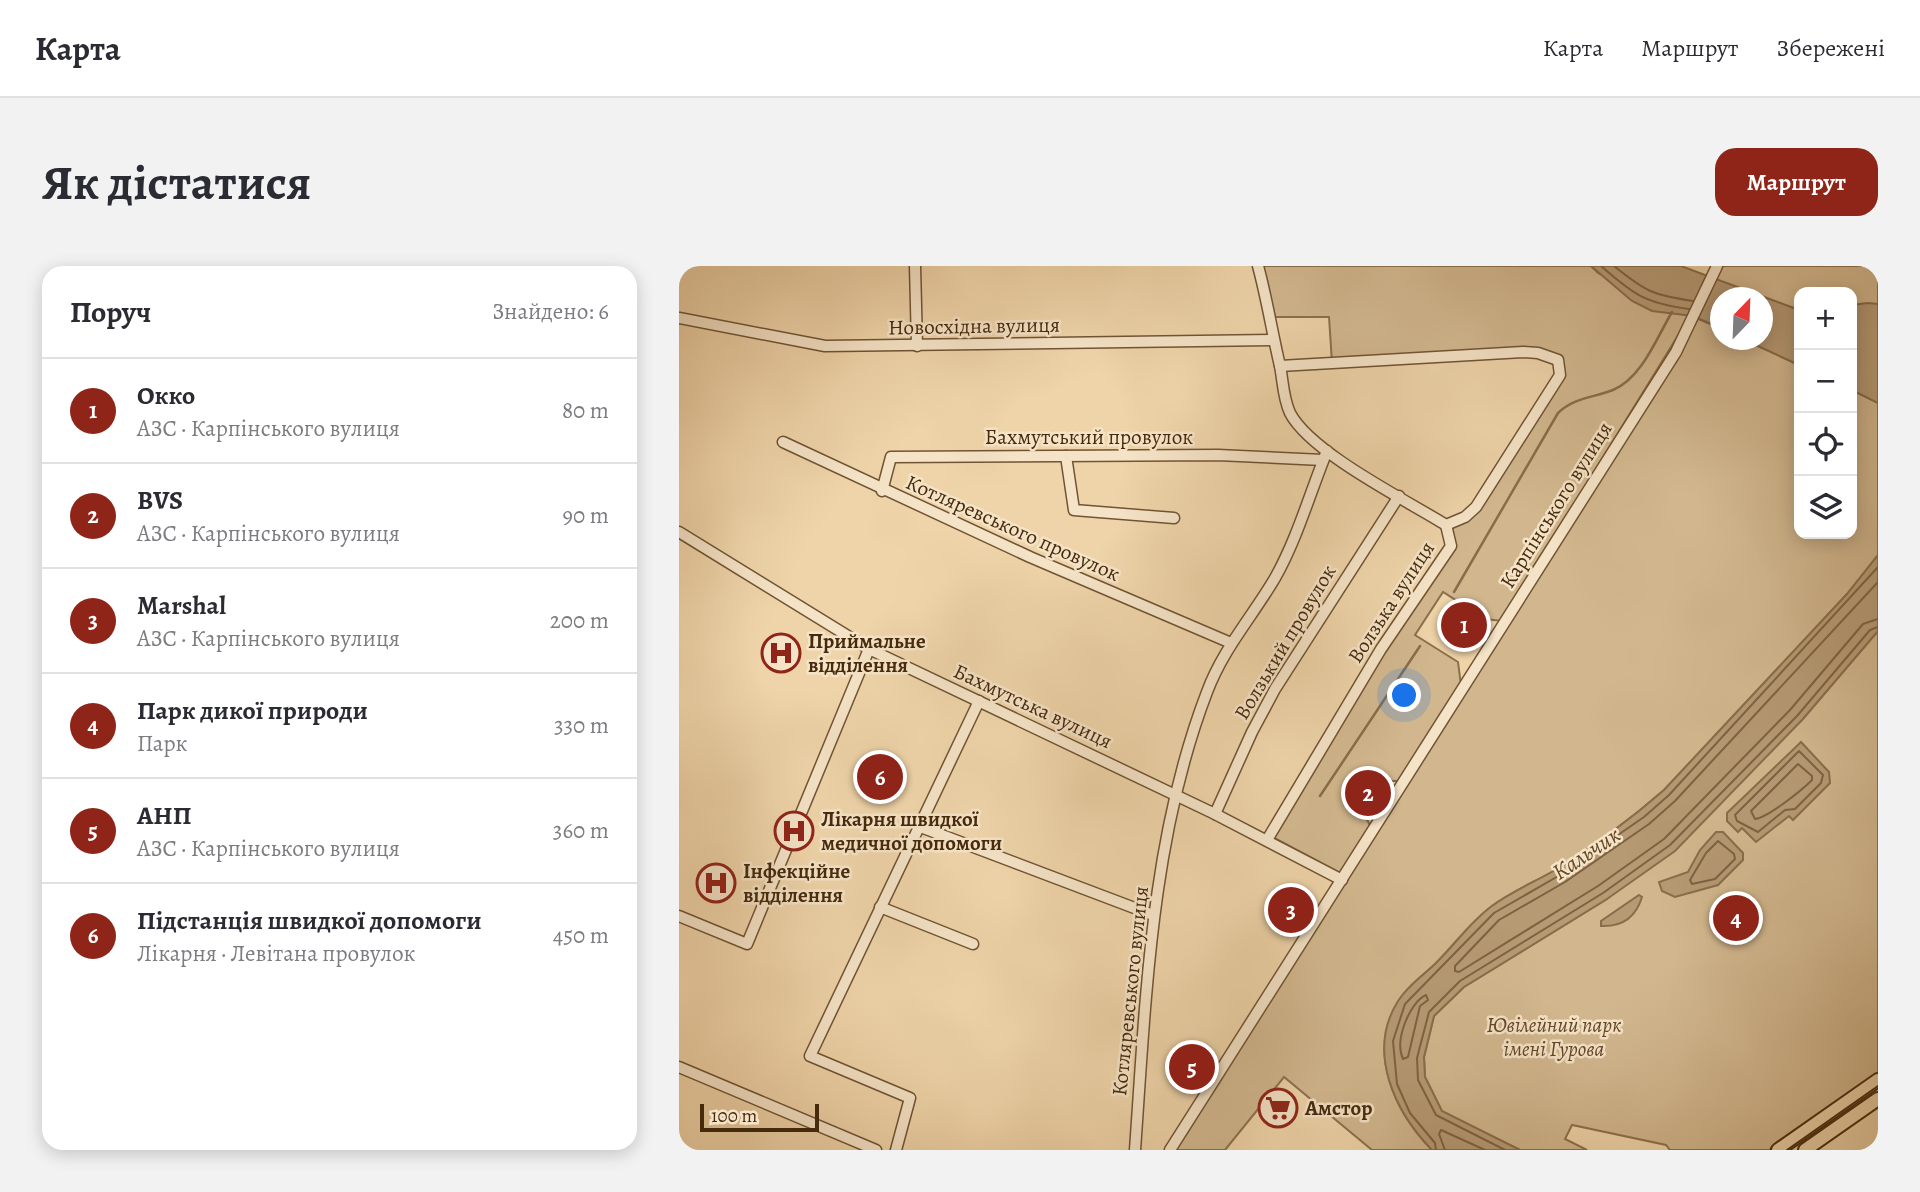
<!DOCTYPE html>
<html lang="uk">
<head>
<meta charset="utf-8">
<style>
  :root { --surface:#fff; --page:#f2f2f3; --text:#2b2b33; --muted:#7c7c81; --line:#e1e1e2; --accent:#8f2418 }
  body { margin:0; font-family:Alegreya,serif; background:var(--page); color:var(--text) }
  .controls { position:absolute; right:21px; top:21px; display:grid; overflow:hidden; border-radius:14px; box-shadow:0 4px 18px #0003 }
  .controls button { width:63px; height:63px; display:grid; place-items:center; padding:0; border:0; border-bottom:2px solid var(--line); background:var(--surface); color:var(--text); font:35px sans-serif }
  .compass { position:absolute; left:1031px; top:21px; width:63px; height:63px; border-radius:50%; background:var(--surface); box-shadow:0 4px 18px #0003; rotate:23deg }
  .scale { position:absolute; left:21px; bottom:18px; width:119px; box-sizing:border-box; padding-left:7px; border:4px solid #462a0c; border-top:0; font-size:19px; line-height:24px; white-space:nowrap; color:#462a0c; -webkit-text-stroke:5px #f5e3c7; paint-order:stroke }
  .you { position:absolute; left:726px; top:430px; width:24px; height:24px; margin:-18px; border:5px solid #fff; border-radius:50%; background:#1a73e8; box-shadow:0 0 0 10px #1a73e833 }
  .badge { display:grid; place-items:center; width:46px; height:46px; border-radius:50%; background:var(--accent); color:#fff; font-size:23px; font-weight:700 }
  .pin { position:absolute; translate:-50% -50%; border:4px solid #fff; box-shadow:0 2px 7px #0006 }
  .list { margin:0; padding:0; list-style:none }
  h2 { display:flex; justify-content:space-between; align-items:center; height:91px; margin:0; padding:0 28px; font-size:30px }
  h2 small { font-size:23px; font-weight:400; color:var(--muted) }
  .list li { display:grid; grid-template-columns:46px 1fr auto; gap:21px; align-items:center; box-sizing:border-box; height:105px; padding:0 28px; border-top:2px solid var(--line) }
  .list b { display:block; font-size:26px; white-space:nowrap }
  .list p { margin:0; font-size:23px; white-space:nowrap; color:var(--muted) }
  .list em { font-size:23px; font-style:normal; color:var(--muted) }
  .icon { flex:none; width:38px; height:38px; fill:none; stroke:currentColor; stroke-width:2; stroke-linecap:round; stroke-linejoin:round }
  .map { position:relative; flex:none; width:1199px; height:884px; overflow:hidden; border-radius:21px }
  header { display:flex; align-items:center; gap:42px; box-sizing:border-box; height:98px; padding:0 35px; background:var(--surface); border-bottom:2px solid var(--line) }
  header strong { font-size:33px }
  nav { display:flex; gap:38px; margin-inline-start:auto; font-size:24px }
  .intro { display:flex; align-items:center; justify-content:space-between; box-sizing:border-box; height:168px; padding:0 42px }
  h1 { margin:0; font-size:49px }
  .button { padding:18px 32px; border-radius:21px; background:var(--accent); color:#fff; font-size:24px; font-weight:700 }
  main { display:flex; gap:42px; padding:0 42px }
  aside { flex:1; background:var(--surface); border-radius:21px; box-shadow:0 4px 18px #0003 }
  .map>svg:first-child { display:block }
  .green { fill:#d2b78e; stroke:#8c704d; stroke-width:2 }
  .water { fill:#b69a74; stroke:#896d4a; stroke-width:2 }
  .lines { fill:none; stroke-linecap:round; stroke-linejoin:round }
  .shore { stroke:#7e6240; stroke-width:2 }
  .stream { stroke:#896d4a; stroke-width:2.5 }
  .minor-casing { stroke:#705433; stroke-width:13 }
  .major-casing { stroke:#462a0c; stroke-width:16 }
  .minor { stroke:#f5e3c7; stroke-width:10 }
  .major { stroke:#efd4a9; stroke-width:12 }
  .tram { stroke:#462a0c; stroke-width:2 }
  .labels { text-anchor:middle; stroke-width:5; stroke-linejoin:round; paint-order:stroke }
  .street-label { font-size:21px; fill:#462a0c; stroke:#f5e3c7 }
  .poi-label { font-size:21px; font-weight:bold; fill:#462a0c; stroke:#f5e3c7; text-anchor:start }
  .park-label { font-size:21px; font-style:italic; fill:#624626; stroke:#f5e3c7 }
  .water-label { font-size:23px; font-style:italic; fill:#624626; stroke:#f5e3c7 }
</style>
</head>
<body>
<header>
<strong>Карта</strong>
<nav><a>Карта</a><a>Маршрут</a><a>Збережені</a></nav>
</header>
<div class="intro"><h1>Як дістатися</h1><a class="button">Маршрут</a></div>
<main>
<aside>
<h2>Поруч<small>Знайдено: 6</small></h2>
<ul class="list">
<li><span class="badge">1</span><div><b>Окко</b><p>АЗС · Карпінського вулиця</p></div><em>80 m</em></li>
<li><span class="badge">2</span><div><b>BVS</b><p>АЗС · Карпінського вулиця</p></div><em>90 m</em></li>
<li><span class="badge">3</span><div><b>Marshal</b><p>АЗС · Карпінського вулиця</p></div><em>200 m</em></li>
<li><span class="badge">4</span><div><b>Парк дикої природи</b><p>Парк</p></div><em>330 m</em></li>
<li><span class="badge">5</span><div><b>АНП</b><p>АЗС · Карпінського вулиця</p></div><em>360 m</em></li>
<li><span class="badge">6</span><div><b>Підстанція швидкої допомоги</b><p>Лікарня · Левітана провулок</p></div><em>450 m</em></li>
</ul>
</aside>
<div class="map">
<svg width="1199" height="884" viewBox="0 0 1199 884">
  <rect width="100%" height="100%" fill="#efd4a9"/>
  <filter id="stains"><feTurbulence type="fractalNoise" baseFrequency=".00286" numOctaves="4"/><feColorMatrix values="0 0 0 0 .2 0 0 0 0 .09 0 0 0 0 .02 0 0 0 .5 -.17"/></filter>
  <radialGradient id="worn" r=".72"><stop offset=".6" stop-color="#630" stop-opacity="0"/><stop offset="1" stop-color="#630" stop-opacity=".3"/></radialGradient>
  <g class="green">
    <path d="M 579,0 L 912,0 L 919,7 L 1011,50 L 823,355 L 806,353 L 764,326 L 736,369 L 779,396 L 782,419 L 722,515 L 708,515 L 693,505 C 680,512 671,525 670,540 L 686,550 L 692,561 L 663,608 L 590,569 L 772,280 L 767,259 L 786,251 L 881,101 L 870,89 L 653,97 L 650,51 L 592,51 Z"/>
    <path d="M 1042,0 L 1199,0 L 1199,38 L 1173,39 L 1173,26 L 1120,26 L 1120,44 L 1036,15 Z"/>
    <path d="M 1017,52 L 1041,62 L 1042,74 L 1066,74 L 1120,99 L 1120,268 L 1173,268 L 1173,124 L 1199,137 L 1199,289 L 1168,328 L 985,524 C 952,553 915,580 878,603 C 856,616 833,625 813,640 C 791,656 776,678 757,697 C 744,710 729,719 720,735 C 687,785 716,846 753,884 L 693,884 L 605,811 L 546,884 L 496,884 Z"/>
    <path d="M 1199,365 L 1199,807 L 1090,884 L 991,884 L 987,879 L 893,859 L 886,873 L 908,884 L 841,884 L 763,846 L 746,811 L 745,791 L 755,750 L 785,721 L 928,633 L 1123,454 Z"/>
  </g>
  <g class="water">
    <path d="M 912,0 L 1002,0 L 1120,44 L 1120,99 L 1066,74 L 1084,74 L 1084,32 L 1042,32 L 1041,62 L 1014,50 L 973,45 L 953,35 Z"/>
    <path d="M 1189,37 L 1199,38 L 1199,137 L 1173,124 L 1173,39 Z"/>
    <path d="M 1199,289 L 1199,365 L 1123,454 L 996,585 L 928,633 L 785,721 L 755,750 L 745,791 L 746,811 L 763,845 L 841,884 L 753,884 C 716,846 687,786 719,735 C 729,719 744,710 757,697 C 776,679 791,656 813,640 C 833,625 856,616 878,603 C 915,580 952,553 985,524 L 1168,328 Z"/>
    <path d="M 1122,476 L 1150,506 L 1151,517 L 1114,554 L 1110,550 L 1077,576 L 1063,562 L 1059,566 L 1048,555 L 1048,547 Z"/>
    <path d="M 1037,566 L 1044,566 L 1064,587 L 1064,594 L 1039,619 L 996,631 L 983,625 L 980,616 L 1009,606 L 1021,584 Z"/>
    <path d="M 960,629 L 963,631 C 957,651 943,661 922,660 L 922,655 Z"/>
  </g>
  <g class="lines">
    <g class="shore">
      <path d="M 922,0 C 955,29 966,37 1010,43"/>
      <path d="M 935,0 C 967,26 974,29 1014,35"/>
      <path d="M 1199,316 L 996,535 L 970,558 L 886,616 L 820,654 L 776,700 L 776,705 L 780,706 L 919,620 L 985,573 L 1111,444 L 1184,358 L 1199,353"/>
      <path d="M 1120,485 L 1144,509 L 1142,517 L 1116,543 L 1106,544 L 1079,566 L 1058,555 L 1056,549 Z"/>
      <path d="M 1119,498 L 1133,510 L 1133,514 C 1122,525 1088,552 1076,553 L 1072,545 Z"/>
      <path d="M 1039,575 L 1055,588 L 1056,593 L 1036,613 L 1013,618 L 1011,614 L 1027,587 Z"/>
      <path d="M 747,729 L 749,734 L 741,740 L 729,791 L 724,793 C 715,774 731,736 747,729 Z"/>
      <path d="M 757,884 L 756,877 L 731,847 L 718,818 L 714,775 L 726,738 L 815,647 L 881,609 L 965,551 L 990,529 L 1199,301"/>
      <path d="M 766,884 L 760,868 L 762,864 L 806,884"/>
      <path d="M 826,884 L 757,849 L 739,814 L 738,792 L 750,746 L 781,715 L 924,627 L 991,579 L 1118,450 L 1191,364 L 1199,361"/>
    </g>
    <g class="stream">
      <path d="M 775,326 L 879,147 C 896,131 914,132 934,124 C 963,112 978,71 993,46"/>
      <path d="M 641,530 L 741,380"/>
    </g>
    <defs>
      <g id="minor">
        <path d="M 236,0 L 238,80"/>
        <path d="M 579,0 C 588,33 593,66 601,100 C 604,115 604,132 611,147 C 632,187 727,234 767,259"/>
        <path d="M 0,52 L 146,80 L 593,74"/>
        <path d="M 601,100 L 844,86 L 859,87 L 879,94 L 881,109 L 797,241 L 786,251 L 767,259"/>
        <path d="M 104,176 L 351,291 L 552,377"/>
        <path d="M 387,190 L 395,244 L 495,252"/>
        <path d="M 203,225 L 212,191 L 539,189 L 644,194"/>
        <path d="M 0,266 L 190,383 L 536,548 L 663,614"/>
        <path d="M 536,548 L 573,466 L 596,423 L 720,230"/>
        <path d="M 239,560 L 474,649"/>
        <path d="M 588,574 L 702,383 L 772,280 L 767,259"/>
        <path d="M 201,641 L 294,678"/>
        <path d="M 0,650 L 68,678 L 190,383"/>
        <path d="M 0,801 L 197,884"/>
        <path d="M 217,884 L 231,832 L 131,790 L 300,435"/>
        <path d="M 456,884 C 467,730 472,572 528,426 C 544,383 573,351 596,312 C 618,273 631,227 648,185"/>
        <path d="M 491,884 L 997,86 L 1038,0"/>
      </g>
      <g id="major">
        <path d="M 1099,884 L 1199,814"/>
        <path d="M 1126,884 L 1199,833"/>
      </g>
    </defs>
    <use href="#minor" class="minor-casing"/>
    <use href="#major" class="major-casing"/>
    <use href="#minor" class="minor"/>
    <use href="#major" class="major"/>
    <path class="tram" d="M 1108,884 L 1199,820"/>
  </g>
  <defs>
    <symbol id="hospital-ring" viewBox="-11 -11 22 22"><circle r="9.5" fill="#f5e3c7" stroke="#8f2418" stroke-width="1.5"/><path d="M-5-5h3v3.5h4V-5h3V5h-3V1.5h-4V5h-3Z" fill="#8f2418"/></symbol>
    <symbol id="supermarket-ring" viewBox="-11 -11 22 22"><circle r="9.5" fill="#f5e3c7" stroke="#8f2418" stroke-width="1.5"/><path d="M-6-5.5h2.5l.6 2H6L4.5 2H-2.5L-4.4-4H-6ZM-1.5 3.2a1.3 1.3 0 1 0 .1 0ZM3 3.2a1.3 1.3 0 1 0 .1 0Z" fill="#8f2418"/></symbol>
  </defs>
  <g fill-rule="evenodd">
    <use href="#hospital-ring" x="80" y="365" width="44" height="44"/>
    <use href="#hospital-ring" x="93" y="543" width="44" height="44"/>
    <use href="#hospital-ring" x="15" y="595" width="44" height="44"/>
    <use href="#supermarket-ring" x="577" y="820" width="44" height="44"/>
  </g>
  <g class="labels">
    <g class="street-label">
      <text transform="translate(295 60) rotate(-1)" y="7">Новосхідна вулиця</text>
      <text x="410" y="178">Бахмутський провулок</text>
      <text transform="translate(877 239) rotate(-58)" y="7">Карпінського вулиця</text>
      <text transform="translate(334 262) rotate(24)" y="7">Котляревського провулок</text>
      <text transform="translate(712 336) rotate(-57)" y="7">Волзька вулиця</text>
      <text transform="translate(606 376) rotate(-59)" y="7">Волзький провулок</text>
      <text transform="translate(354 440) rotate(25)" y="7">Бахмутська вулиця</text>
      <text transform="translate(451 725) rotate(-84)" y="7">Котляревського вулиця</text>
    </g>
    <g class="poi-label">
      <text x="129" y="382">Приймальне<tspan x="129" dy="24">відділення</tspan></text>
      <text x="142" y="560">Лікарня швидкої<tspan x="142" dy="24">медичної допомоги</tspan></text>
      <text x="64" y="612">Інфекційне<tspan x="64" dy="24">відділення</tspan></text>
      <text x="626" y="849">Амстор</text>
    </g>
    <g class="park-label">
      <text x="875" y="766">Ювілейний парк<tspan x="875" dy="24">імені Гурова</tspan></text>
    </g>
    <g class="water-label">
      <text transform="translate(907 587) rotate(-34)" y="8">Кальчик</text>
    </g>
  </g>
  <rect width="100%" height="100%" filter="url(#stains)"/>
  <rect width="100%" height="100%" fill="url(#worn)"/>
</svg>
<div class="controls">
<button>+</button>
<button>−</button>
<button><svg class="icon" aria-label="locate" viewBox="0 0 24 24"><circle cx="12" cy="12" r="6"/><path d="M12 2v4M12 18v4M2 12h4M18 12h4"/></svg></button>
<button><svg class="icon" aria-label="layers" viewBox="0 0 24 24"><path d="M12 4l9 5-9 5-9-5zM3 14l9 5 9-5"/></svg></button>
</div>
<svg class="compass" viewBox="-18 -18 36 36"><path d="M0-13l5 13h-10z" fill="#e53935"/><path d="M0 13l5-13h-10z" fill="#7c7c81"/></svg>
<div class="scale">100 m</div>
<div class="you"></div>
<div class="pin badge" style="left:785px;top:359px">1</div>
<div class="pin badge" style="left:689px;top:527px">2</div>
<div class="pin badge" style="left:612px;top:644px">3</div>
<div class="pin badge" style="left:1057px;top:652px">4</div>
<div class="pin badge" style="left:513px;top:801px">5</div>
<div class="pin badge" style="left:201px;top:511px">6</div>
</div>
</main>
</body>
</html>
